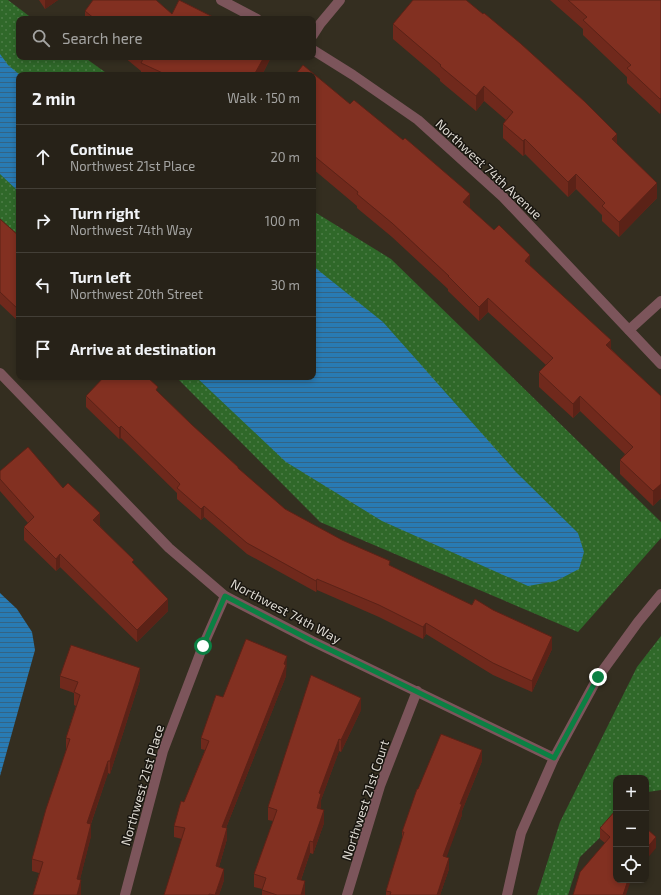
<!DOCTYPE html>
<html lang="en">
<head>
<meta charset="utf-8">
<style>
  :root { --surface:#272218; --page:#332f25; --text:#f1f3f6; --muted:#a4a4a2; --line:#433f37 }
  body { margin:0; font-family:"Exo 2",sans-serif; background:var(--page); color:var(--text) }
  .controls { position:absolute; right:12px; bottom:12px; display:grid; overflow:hidden; border-radius:8px; box-shadow:0 2px 6px #0003 }
  .controls button { width:36px; height:36px; display:grid; place-items:center; padding:0; border:0; border-bottom:1px solid var(--line); background:var(--surface); color:var(--text); font:20px sans-serif }
  .stop { position:absolute; width:12px; height:12px; margin:-9px; border:3px solid #0b8043; border-radius:50%; background:#fff }
  .stop.end { background:#0b8043; border-color:#fff; box-shadow:0 1px 4px #0008 }
  .list { margin:0; padding:0; list-style:none }
  h2 { display:flex; justify-content:space-between; align-items:center; height:52px; margin:0; padding:0 16px; font-size:17px }
  h2 small { font-size:13px; font-weight:400; color:var(--muted) }
  .list li { display:grid; grid-template-columns:26px 1fr auto; gap:12px; align-items:center; box-sizing:border-box; height:64px; padding:0 16px; border-top:1px solid var(--line) }
  .list b { display:block; font-size:15px; white-space:nowrap }
  .list p { margin:0; font-size:13px; white-space:nowrap; color:var(--muted) }
  .list em { font-size:13px; font-style:normal; color:var(--muted) }
  .icon { flex:none; width:22px; height:22px; fill:none; stroke:currentColor; stroke-width:2; stroke-linecap:round; stroke-linejoin:round }
  .map { position:relative; flex:none; width:661px; height:895px; overflow:hidden }
  .search { position:absolute; background:var(--surface); box-shadow:0 2px 6px #0003; left:16px; top:16px; width:300px; height:44px; display:flex; align-items:center; gap:10px; box-sizing:border-box; padding:0 14px; border-radius:8px; color:var(--muted); font-size:15px }
  .panel { position:absolute; background:var(--surface); box-shadow:0 2px 6px #0003; left:16px; top:72px; width:300px; height:308px; border-radius:8px }
  .map>svg:first-child { display:block }
  .green { fill:url(#green-dots) }
  .water { fill:url(#water-rules) }
  .lines { fill:none; stroke-linecap:round; stroke-linejoin:round }
  .minor { stroke:#7c555b; stroke-width:10 }
  .wall { fill:#70291c }
  .shaded-wall { fill:#5b2217 }
  .building { fill:#823021; stroke:#5b2217 }
  .route { stroke:#0b8043; stroke-width:5 }
  .labels { text-anchor:middle; stroke-width:3; stroke-linejoin:round; paint-order:stroke }
  .street-label { font-size:13px; fill:#dedad2; stroke:#191610 }
</style>
</head>
<body>
<div class="map">
<svg width="661" height="895" viewBox="0 0 661 895">
  <defs>
    <pattern id="green-dots" width="8" height="8" patternUnits="userSpaceOnUse"><rect width="8" height="8" fill="#2f6829"/><path d="M2 2h.1M6 6h.1" fill="none" stroke="#4d7d47" stroke-width="1.8" stroke-linecap="round"/></pattern>
    <pattern id="water-rules" width="6" height="5" patternUnits="userSpaceOnUse"><rect width="6" height="5" fill="#287bb4"/><path d="M0 2.5h6" fill="none" stroke="#336485"/></pattern>
  </defs>
  <rect width="100%" height="100%" fill="#342e20"/>
  <g class="green">
    <path d="M 0,0 L 8,0 L 33,19 L 19,19 L 19,57 L 84,57 L 109,75 L 19,75 L 19,236 L 0,221 Z"/>
    <path d="M 313,211 L 391,259 L 661,522 L 661,538 L 578,632 L 320,522 L 176,377 L 313,377 Z"/>
    <path d="M 661,636 L 661,790 L 648,792 L 646,794 L 646,778 L 616,778 L 616,822 L 580,857 L 568,895 L 537,895 L 560,822 L 637,667 Z"/>
  </g>
  <g class="water">
    <path d="M 0,54 L 8,65 L 20,75 L 19,192 L 0,174 Z"/>
    <path d="M 313,266 L 383,322 L 516,472 L 578,533 L 584,552 L 579,569 L 556,581 L 528,586 L 382,521 L 286,462 L 196,377 L 313,377 Z"/>
    <path d="M 0,593 L 17,609 L 32,632 L 35,650 L 0,776 Z"/>
  </g>
  <g class="lines">
    <g class="minor">
      <path d="M 221,0 L 257,19"/>
      <path d="M 313,35 L 320,24 L 340,0"/>
      <path d="M 313,50 L 353,75 L 418,120 L 503,197 L 661,364"/>
      <path d="M 629,330 L 661,301"/>
      <path d="M 0,373 L 169,548 L 225,596 L 312,641 L 554,758"/>
      <path d="M 125,895 L 163,751 L 203,646 L 225,596"/>
      <path d="M 347,895 L 380,786 L 417,691"/>
      <path d="M 507,895 L 521,833 L 554,758 L 598,677 L 638,622 L 661,594"/>
    </g>
  </g>
  <g class="wall">
    <path d="M 39,0 L 58,0 L 45,9 Z"/>
    <path d="M 550,0 L 661,0 L 660,114 L 627,83 L 627,77 L 583,35 L 583,29 Z"/>
    <path d="M 85,11 L 172,14 L 217,19 L 85,19 Z"/>
    <path d="M 393,24 L 617,144 L 657,198 L 619,237 L 602,221 L 602,215 L 576,189 L 568,197 L 525,154 L 523,156 L 503,138 L 503,124 L 506,120 L 484,101 L 476,111 L 440,81 L 440,79 L 393,39 Z"/>
    <path d="M 124,57 L 270,57 L 270,59 L 262,75 L 141,75 L 141,71 Z"/>
    <path d="M 313,75 L 470,208 L 530,266 L 611,349 L 661,396 L 661,498 L 653,506 L 620,474 L 620,460 L 625,454 L 580,411 L 573,418 L 539,387 L 539,372 L 546,365 L 488,312 L 479,321 L 448,291 L 448,289 L 392,237 L 357,208 L 357,206 L 313,169 Z"/>
    <path d="M 0,219 L 19,236 L 19,322 L 0,304 Z"/>
    <path d="M 158,392 L 191,424 L 238,469 L 285,509 L 342,540 L 390,566 L 552,649 L 532,692 L 493,675 L 426,634 L 423,639 L 379,617 L 317,590 L 316,592 L 247,554 L 204,517 L 201,520 L 177,499 L 177,493 L 121,438 L 119,439 L 86,407 L 86,396 Z"/>
    <path d="M 0,471 L 63,488 L 100,526 L 134,564 L 168,611 L 137,642 L 60,567 L 56,571 L 24,540 L 24,527 L 28,523 L 0,491 Z"/>
    <path d="M 287,667 L 286,668 L 286,676 L 226,828 L 227,839 L 219,867 L 224,880 L 219,895 L 164,895 L 182,839 L 174,837 L 174,826 L 184,802 L 205,750 L 201,749 L 201,738 L 223,697 Z"/>
    <path d="M 60,676 L 140,680 L 110,774 L 108,773 L 91,824 L 91,836 L 80,879 L 81,892 L 81,895 L 33,895 L 39,873 L 32,871 L 32,859 L 66,750 L 66,738 L 76,706 L 74,705 L 74,693 L 60,688 Z"/>
    <path d="M 361,710 L 341,752 L 339,751 L 321,800 L 321,806 L 320,809 L 324,823 L 313,854 L 310,853 L 301,880 L 305,894 L 305,895 L 262,895 L 262,889 L 254,887 L 254,874 L 273,821 L 268,820 L 268,807 Z"/>
    <path d="M 482,761 L 462,811 L 462,815 L 446,857 L 449,869 L 440,895 L 386,895 L 386,891 L 402,841 L 402,832 L 418,789 Z"/>
    <path d="M 616,810 L 626,895 L 605,843 L 600,839 L 600,828 Z"/>
  </g>
  <g class="shaded-wall">
    <path d="M 45,0 L 58,0 L 45,9 Z"/>
    <path d="M 264,57 L 270,57 L 270,59 L 262,75 L 254,75 Z"/>
    <path d="M 484,86 L 484,101 L 476,111 L 476,96 Z"/>
    <path d="M 661,98 L 661,113 L 660,114 L 660,99 Z"/>
    <path d="M 617,134 L 617,149 L 612,139 Z"/>
    <path d="M 525,139 L 525,154 L 523,156 L 523,141 Z"/>
    <path d="M 576,174 L 576,189 L 568,197 L 568,182 Z"/>
    <path d="M 657,183 L 657,198 L 619,237 L 619,222 Z"/>
    <path d="M 470,194 L 470,208 L 463,202 Z"/>
    <path d="M 530,255 L 530,270 L 525,261 Z"/>
    <path d="M 488,298 L 488,312 L 479,321 L 479,307 Z"/>
    <path d="M 611,340 L 611,354 L 606,345 Z"/>
    <path d="M 580,396 L 580,411 L 573,418 L 573,404 Z"/>
    <path d="M 121,426 L 121,438 L 119,439 L 119,428 Z"/>
    <path d="M 661,484 L 661,498 L 653,506 L 653,491 Z"/>
    <path d="M 204,506 L 204,517 L 201,520 L 201,509 Z"/>
    <path d="M 100,513 L 100,526 L 93,533 L 93,520 Z"/>
    <path d="M 60,554 L 60,567 L 56,571 L 56,559 Z"/>
    <path d="M 317,579 L 317,590 L 316,592 L 316,581 Z"/>
    <path d="M 168,599 L 168,611 L 137,642 L 137,630 Z"/>
    <path d="M 426,623 L 426,634 L 423,639 L 423,627 Z"/>
    <path d="M 552,637 L 552,649 L 532,692 L 532,681 Z"/>
    <path d="M 287,656 L 286,676 L 222,838 L 222,827 Z"/>
    <path d="M 140,668 L 140,680 L 110,774 L 110,761 Z"/>
    <path d="M 361,698 L 361,710 L 341,752 L 341,740 Z"/>
    <path d="M 339,739 L 339,751 L 321,800 L 321,806 L 317,820 L 317,808 L 319,793 Z"/>
    <path d="M 482,750 L 482,761 L 462,811 L 462,815 L 443,867 L 443,856 L 460,804 Z"/>
    <path d="M 108,761 L 108,773 L 87,835 L 87,823 Z"/>
    <path d="M 324,810 L 324,823 L 313,854 L 313,842 Z"/>
    <path d="M 91,824 L 91,836 L 77,891 L 77,879 Z"/>
    <path d="M 227,828 L 227,839 L 216,877 L 216,866 Z"/>
    <path d="M 656,837 L 656,848 L 646,860 L 646,849 Z"/>
    <path d="M 310,841 L 310,853 L 297,891 L 297,879 Z"/>
    <path d="M 449,858 L 449,869 L 440,895 L 437,895 Z"/>
    <path d="M 224,869 L 224,880 L 219,895 L 215,895 Z"/>
    <path d="M 81,880 L 81,895 L 77,895 Z"/>
    <path d="M 628,880 L 631,880 L 626,895 L 623,895 Z"/>
    <path d="M 305,881 L 305,895 L 301,895 Z"/>
  </g>
  <g class="building">
    <path d="M 93,0 L 156,0 L 172,14 L 179,0 L 217,19 L 95,19 L 85,11 Z"/>
    <path d="M 413,0 L 466,0 L 483,14 L 484,13 L 520,43 L 584,101 L 617,134 L 612,139 L 657,183 L 619,222 L 602,206 L 605,203 L 576,174 L 568,182 L 525,139 L 523,141 L 503,124 L 513,112 L 484,86 L 476,96 L 440,66 L 441,65 L 393,24 Z"/>
    <path d="M 568,0 L 661,0 L 661,98 L 660,99 L 627,68 L 631,65 L 583,20 L 587,17 Z"/>
    <path d="M 141,57 L 264,57 L 254,75 L 167,75 L 141,63 L 143,59 Z"/>
    <path d="M 303,65 L 350,104 L 354,100 L 403,140 L 405,138 L 470,194 L 463,202 L 494,230 L 499,225 L 530,255 L 525,261 L 611,340 L 606,345 L 661,396 L 661,484 L 653,491 L 620,460 L 633,447 L 580,396 L 573,404 L 539,372 L 553,358 L 488,298 L 479,307 L 448,276 L 449,276 L 392,223 L 357,194 L 358,192 L 313,155 L 313,149 L 315,146 L 313,144 L 313,75 L 295,75 Z"/>
    <path d="M 0,219 L 19,236 L 19,310 L 0,292 Z"/>
    <path d="M 104,377 L 147,377 L 158,387 L 156,390 L 191,424 L 238,467 L 238,468 L 285,509 L 342,540 L 390,561 L 389,565 L 472,605 L 475,599 L 493,610 L 552,637 L 532,681 L 493,663 L 426,623 L 423,627 L 379,605 L 317,579 L 316,581 L 247,543 L 204,506 L 201,509 L 177,488 L 180,484 L 121,426 L 119,428 L 86,396 Z"/>
    <path d="M 28,447 L 63,488 L 68,483 L 100,513 L 93,520 L 134,560 L 132,562 L 168,599 L 137,630 L 60,554 L 56,559 L 24,527 L 34,517 L 0,479 L 0,471 Z"/>
    <path d="M 246,639 L 287,656 L 284,664 L 286,665 L 222,827 L 227,828 L 216,866 L 224,869 L 215,895 L 209,894 L 209,895 L 164,895 L 185,828 L 174,826 L 181,801 L 184,802 L 209,741 L 201,738 L 216,695 L 223,697 Z"/>
    <path d="M 71,645 L 140,668 L 110,761 L 108,761 L 87,823 L 91,824 L 77,879 L 81,880 L 77,895 L 33,895 L 43,862 L 32,859 L 46,809 L 70,739 L 66,738 L 80,695 L 74,692 L 78,682 L 60,676 Z"/>
    <path d="M 311,675 L 361,698 L 341,740 L 339,739 L 319,793 L 321,794 L 317,808 L 324,810 L 313,842 L 310,841 L 297,879 L 305,881 L 301,895 L 277,895 L 262,890 L 266,878 L 254,874 L 277,810 L 268,807 Z"/>
    <path d="M 441,734 L 482,750 L 460,804 L 462,804 L 443,856 L 449,858 L 437,895 L 390,895 L 391,892 L 386,891 L 404,832 L 402,832 L 417,789 L 418,789 Z"/>
    <path d="M 616,810 L 616,880 L 628,880 L 623,895 L 573,895 L 580,872 L 610,837 L 600,828 Z"/>
    <path d="M 646,828 L 656,837 L 646,849 Z"/>
  </g>
  <g class="lines">
    <path class="route" d="M 203,646 L 225,596 L 312,641 L 554,758 L 598,677"/>
  </g>
  <g class="labels">
    <g class="street-label">
      <text transform="translate(489 169) rotate(43)" y="5">Northwest 74th Avenue</text>
      <text transform="translate(286 611) rotate(28)" y="5">Northwest 74th Way</text>
      <text transform="translate(142 785) rotate(-74)" y="5">Northwest 21st Place</text>
      <text transform="translate(365 800) rotate(-72)" y="5">Northwest 21st Court</text>
    </g>
  </g>
</svg>
<div class="controls">
<button>+</button>
<button>−</button>
<button><svg class="icon" aria-label="locate" viewBox="0 0 24 24"><circle cx="12" cy="12" r="6"/><path d="M12 2v4M12 18v4M2 12h4M18 12h4"/></svg></button>
</div>
<div class="stop" style="left:203px;top:646px"></div>
<div class="stop end" style="left:598px;top:677px"></div>
<div class="search"><svg class="icon" aria-label="search" viewBox="0 0 24 24"><circle cx="10" cy="10" r="6"/><path d="M15 15l6 6"/></svg>Search here</div>
<section class="panel">
<h2>2 min<small>Walk · 150 m</small></h2>
<ul class="list">
<li><svg class="icon" aria-label="ahead" viewBox="0 0 24 24"><path d="M12 20V5M6 11l6-6 6 6"/></svg><div><b>Continue</b><p>Northwest 21st Place</p></div><em>20 m</em></li>
<li><svg class="icon" aria-label="right" viewBox="0 0 24 24"><path d="M7 20v-9h11M14 6l5 5-5 5"/></svg><div><b>Turn right</b><p>Northwest 74th Way</p></div><em>100 m</em></li>
<li><svg class="icon" aria-label="left" viewBox="0 0 24 24"><path d="M17 20v-9H6M10 6l-5 5 5 5"/></svg><div><b>Turn left</b><p>Northwest 20th Street</p></div><em>30 m</em></li>
<li><svg class="icon" aria-label="arrive" viewBox="0 0 24 24"><path d="M6 21V4h12l-3 4 3 4H6"/></svg><div><b>Arrive at destination</b></div></li>
</ul>
</section>
</div>
</body>
</html>
